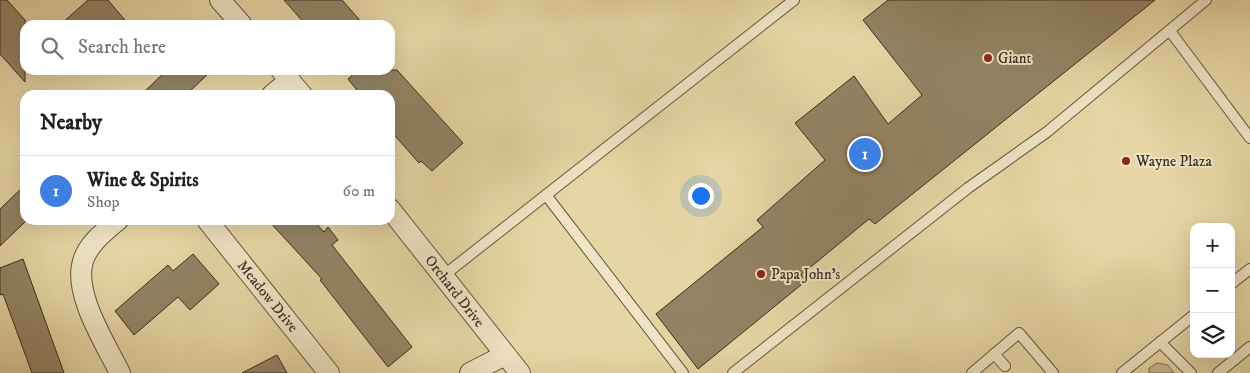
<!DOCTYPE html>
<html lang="en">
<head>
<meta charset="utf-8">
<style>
  :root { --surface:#fff; --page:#f2f2f2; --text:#202124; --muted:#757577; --line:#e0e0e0; --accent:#db2777 }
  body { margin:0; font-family:"IM FELL DW Pica",serif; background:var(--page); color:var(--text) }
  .controls { position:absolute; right:15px; bottom:15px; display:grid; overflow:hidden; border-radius:10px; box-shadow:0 5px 20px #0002 }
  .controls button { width:45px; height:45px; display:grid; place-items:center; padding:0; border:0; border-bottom:1px solid var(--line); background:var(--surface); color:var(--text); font:25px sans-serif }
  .you { position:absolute; left:700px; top:195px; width:18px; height:18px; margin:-12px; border:4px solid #fff; border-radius:50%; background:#1a73e8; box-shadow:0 0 0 8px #1a73e833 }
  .badge { display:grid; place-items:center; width:32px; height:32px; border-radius:50%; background:var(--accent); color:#fff; font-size:16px; font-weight:700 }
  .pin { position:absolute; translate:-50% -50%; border:2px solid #fff; box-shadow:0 1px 5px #0006 }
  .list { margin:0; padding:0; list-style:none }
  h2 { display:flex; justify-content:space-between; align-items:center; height:65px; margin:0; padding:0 20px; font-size:21px }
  h2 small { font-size:16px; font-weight:400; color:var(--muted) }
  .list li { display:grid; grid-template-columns:32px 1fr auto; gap:15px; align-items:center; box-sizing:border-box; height:70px; padding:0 20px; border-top:1px solid var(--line) }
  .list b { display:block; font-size:19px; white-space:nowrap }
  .list p { margin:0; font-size:16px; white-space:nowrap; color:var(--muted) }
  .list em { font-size:16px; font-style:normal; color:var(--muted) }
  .icon { flex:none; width:28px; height:28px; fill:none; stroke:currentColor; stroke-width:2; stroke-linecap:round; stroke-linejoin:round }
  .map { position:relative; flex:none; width:1250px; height:373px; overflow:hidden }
  .search { position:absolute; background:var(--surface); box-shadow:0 5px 20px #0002; left:20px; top:20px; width:375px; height:55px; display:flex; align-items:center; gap:12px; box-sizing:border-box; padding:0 18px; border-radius:15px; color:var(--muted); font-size:19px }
  .panel { position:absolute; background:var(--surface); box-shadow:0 5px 20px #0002; left:20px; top:90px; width:375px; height:135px; border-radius:15px }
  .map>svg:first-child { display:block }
  .green { fill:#c9b98e; stroke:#807257 }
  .building { fill:#938465; stroke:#382c20 }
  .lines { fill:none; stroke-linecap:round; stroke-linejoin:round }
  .service-casing { stroke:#645641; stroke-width:12 }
  .minor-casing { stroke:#645641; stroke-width:22 }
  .service { stroke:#efe4c4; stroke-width:10 }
  .minor { stroke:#efe4c4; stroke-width:20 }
  .poi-dot { fill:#8f2418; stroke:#efe4c4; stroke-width:2 }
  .labels { text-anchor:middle; stroke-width:4; stroke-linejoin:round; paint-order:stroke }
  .poi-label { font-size:15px; fill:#382c20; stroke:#efe4c4; text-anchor:start }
  .street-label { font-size:15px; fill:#382c20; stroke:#efe4c4 }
</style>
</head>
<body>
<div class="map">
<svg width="1250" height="373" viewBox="0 0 1250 373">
  <rect width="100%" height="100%" fill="#e7d6a5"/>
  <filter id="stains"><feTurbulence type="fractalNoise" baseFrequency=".004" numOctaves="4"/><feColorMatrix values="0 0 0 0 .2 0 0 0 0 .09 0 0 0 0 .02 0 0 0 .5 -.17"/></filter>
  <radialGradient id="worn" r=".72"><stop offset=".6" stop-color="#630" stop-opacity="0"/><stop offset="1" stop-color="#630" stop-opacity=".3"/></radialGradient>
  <path class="green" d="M 1157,363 L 1168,365 L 1174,373 L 1149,373 L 1149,368 Z"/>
  <g class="building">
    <path d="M 0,0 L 7,0 L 25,20 L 25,82 L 0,54 Z"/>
    <path d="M 88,0 L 108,0 L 129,25 L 60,25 Z"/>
    <path d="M 284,0 L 342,0 L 364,25 L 306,25 Z"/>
    <path d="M 888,0 L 1155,0 L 875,224 L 869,219 L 801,275 L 807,280 L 698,369 L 656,314 L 763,227 L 757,220 L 825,160 L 795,123 L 854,76 L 888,124 L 922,95 L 863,20 Z"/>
    <path d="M 167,70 L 212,70 L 186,95 L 141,95 Z"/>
    <path d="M 358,70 L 397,70 L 463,143 L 432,171 L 421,161 L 419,163 L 390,130 L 390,95 L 361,95 L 348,79 Z"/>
    <path d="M 25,185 L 25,222 L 0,246 L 0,209 Z"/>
    <path d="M 268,220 L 313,220 L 324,232 L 328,227 L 338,240 L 332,245 L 412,347 L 388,367 L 320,280 L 322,279 Z"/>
    <path d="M 193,254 L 219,284 L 190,310 L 178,297 L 134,335 L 115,311 L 168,265 L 173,271 Z"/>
    <path d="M 23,259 L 64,373 L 32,373 L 3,294 L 0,295 L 0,268 Z"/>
    <path d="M 277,355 L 287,373 L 242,373 Z"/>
  </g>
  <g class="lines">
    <defs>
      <g id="service">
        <path d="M 1170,31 L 1250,138"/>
        <path d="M 546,195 L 683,373"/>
        <path d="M 443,276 L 794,0"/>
        <path d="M 1231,284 L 1250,269"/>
        <path d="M 1160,342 L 1191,373"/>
        <path d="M 994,354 L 1005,366"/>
        <path d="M 733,373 L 968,188 L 1047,132 L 1206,0"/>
        <path d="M 972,373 L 1019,333 L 1053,373"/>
        <path d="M 1122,373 L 1194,315"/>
        <path d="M 1218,373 L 1250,347"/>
      </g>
      <g id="minor">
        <path d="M 220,0 L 242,25"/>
        <path d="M 281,70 L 302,95"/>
        <path d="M 272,95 L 290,80"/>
        <path d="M 390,209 L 520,373"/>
        <path d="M 118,220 C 105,231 88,244 83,261 C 73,293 105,343 120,373"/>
        <path d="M 207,220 L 329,373"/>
        <path d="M 470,373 L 505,355"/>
      </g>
    </defs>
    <use href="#service" class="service-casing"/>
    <use href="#minor" class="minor-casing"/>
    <use href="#service" class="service"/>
    <use href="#minor" class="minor"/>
  </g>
  <g class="poi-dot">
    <circle cx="988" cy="58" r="5"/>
    <circle cx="1126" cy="161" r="5"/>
    <circle cx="761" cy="274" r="5"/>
  </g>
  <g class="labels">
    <g class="poi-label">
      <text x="998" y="63">Giant</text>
      <text x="1136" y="166">Wayne Plaza</text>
      <text x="771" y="279">Papa John's</text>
    </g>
    <g class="street-label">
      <text transform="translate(455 291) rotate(52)" y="5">Orchard Drive</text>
      <text transform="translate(268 296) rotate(51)" y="5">Meadow Drive</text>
    </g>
  </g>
  <rect width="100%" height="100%" filter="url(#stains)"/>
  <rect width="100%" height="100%" fill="url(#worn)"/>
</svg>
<div class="controls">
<button>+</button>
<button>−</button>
<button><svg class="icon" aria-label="layers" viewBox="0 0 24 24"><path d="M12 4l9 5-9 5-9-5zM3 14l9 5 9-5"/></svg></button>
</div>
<div class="you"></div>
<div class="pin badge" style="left:865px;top:154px;background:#3f7fe0">1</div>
<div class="search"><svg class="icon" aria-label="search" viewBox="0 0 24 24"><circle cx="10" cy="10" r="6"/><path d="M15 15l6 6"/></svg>Search here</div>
<section class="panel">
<h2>Nearby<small></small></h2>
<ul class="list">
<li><span class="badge" style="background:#3f7fe0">1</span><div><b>Wine &amp; Spirits</b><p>Shop</p></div><em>60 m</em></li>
</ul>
</section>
</div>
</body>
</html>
